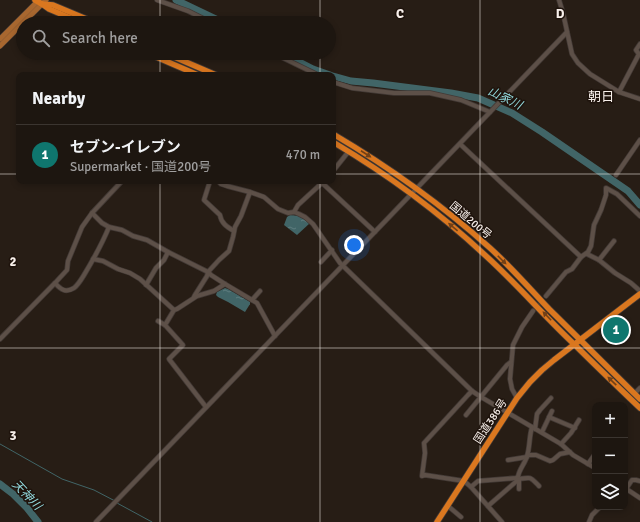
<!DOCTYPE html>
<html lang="en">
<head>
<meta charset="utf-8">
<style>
  :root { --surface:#1d1610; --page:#2a231e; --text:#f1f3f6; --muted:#a09f9f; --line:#3b3530; --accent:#0f766e }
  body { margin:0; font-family:Signika,"Noto Sans JP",sans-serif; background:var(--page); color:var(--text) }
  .controls { position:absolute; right:12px; bottom:12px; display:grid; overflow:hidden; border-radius:8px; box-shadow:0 2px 6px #0003 }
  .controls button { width:36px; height:36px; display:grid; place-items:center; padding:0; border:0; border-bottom:1px solid var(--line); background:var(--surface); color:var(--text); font:20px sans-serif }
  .you { position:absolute; left:354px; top:245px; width:14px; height:14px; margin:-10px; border:3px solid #fff; border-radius:50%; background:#1a73e8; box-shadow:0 0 0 6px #1a73e833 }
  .badge { display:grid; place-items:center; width:26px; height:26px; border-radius:50%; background:var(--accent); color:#fff; font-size:13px; font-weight:700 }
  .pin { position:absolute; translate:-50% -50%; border:2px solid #fff; box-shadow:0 1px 4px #0006 }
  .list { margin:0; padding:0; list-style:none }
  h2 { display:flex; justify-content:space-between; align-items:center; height:52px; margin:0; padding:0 16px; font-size:17px }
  h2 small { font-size:13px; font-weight:400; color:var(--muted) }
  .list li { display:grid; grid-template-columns:26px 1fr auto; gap:12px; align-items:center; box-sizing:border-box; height:60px; padding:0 16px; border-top:1px solid var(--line) }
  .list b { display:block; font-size:15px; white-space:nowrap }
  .list p { margin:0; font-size:13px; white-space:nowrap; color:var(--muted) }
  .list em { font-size:13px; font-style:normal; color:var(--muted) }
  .icon { flex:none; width:22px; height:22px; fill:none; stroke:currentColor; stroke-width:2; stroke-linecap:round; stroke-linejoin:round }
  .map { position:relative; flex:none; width:640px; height:522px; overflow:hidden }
  .search { position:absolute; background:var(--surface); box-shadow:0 2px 6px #0003; left:16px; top:16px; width:320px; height:44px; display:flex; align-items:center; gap:10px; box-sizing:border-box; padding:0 14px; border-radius:22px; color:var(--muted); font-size:15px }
  .panel { position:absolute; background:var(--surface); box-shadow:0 2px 6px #0003; left:16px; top:72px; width:320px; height:112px; border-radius:8px }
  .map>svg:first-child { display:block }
  .water { fill:url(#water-ripples) }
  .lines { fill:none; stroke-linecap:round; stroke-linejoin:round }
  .stream { stroke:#416567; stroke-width:1 }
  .river { stroke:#416567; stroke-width:7 }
  .minor-tunnel { stroke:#463d35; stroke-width:4; stroke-dasharray:4 2; stroke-linecap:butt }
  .minor-casing { stroke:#433a36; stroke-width:5.5 }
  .major-casing { stroke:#433a36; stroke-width:6 }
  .highway-casing { stroke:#433a36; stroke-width:7 }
  .minor { stroke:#5d5048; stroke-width:4 }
  .major { stroke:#a8672f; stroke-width:5 }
  .highway { stroke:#da771f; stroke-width:5.5 }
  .oneway { fill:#734015 }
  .grid { fill:none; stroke:#f8f0eb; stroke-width:1; stroke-opacity:0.55 }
  .labels { text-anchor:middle; stroke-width:3; stroke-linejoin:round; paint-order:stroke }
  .street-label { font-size:11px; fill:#f8f0eb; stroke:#1e130c }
  .water-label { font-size:12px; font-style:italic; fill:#93dade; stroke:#1e130c }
  .quarter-label { font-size:13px; fill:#f8f0eb; stroke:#1e130c }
  .grid-label { font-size:13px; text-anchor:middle; font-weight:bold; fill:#f8f0eb; stroke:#1e130c; stroke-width:3; stroke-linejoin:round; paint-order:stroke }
</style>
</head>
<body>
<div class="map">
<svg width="640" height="522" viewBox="0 0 640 522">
  <defs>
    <pattern id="water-ripples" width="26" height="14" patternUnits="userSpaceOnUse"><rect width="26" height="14" fill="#416567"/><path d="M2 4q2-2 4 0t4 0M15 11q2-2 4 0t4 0" fill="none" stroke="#5d7b7d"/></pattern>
  </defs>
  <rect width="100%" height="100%" fill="#271d15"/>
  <g class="water">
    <path d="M 290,215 L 299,216 L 310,223 L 297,235 L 284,225 L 287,217 Z"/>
    <path d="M 225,288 L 228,289 L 250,302 L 250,304 L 245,312 L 228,302 L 218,297 L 216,295 L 217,292 Z"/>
  </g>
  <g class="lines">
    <g class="stream">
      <path d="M 0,444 L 62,479 L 94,490 L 115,501"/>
      <path d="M 117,503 L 152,522"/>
    </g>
    <g class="river">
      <path d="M 176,0 L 224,23"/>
      <path d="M 282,53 L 313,69 L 330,75"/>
      <path d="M 333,76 L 351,81 L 373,83 L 451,93 L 478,98 L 512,113 L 542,132 L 628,191 L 640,205"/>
      <path d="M 0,484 L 13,494 L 27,508 L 38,522"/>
    </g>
    <path class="minor-tunnel" d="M 533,311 L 546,296"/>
    <defs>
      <g id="minor">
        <path d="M 157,0 L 188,11 L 212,23"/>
        <path d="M 559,0 L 563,13 L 572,54 L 578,63 L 590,74 L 619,92 L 640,99"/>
        <path d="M 273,53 L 318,75"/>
        <path d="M 333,82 L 352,88 L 394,93 L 430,93 L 461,100 L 490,112"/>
        <path d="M 619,92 L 639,54 L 636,50 L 640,44"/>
        <path d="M 460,144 L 581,257"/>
        <path d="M 333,171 L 349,151"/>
        <path d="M 616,175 L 640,140"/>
        <path d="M 210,181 L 204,200 L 220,215 C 221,223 227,227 234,231"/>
        <path d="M 218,181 L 221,184 L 227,186 L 250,192 L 264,197 L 278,209 L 288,213 L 294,212 L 299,214 L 305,217 L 313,224 L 340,263 L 472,391 L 481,397 L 561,444 L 573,455 L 595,468"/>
        <path d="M 320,181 L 375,232"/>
        <path d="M 294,212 L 298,205 L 324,181"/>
        <path d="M 92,213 L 102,223 L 109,227 L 122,230 L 133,236 L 147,240 L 168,252 L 208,272 L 211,275 L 225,284 L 257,303 L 275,336"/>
        <path d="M 587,254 L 599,260 L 615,273 L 631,283 L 640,291"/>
        <path d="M 93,259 L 103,261 L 118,269 L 130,273 L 140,279 L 174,310"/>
        <path d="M 599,260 L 614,241"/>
        <path d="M 321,262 L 332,250"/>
        <path d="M 55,283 C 61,290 66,293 74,288 C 78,285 81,280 84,275 C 93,260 102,244 109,227"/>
        <path d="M 146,285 L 156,268 L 164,260 L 168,252"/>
        <path d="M 546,296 L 566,272 L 572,269 L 581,257 L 588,252 L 591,246 L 594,225 L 601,210 L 606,195 L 606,188 L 617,194 L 640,216"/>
        <path d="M 194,297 L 195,295 L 207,276 L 208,272 L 219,260 L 229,251 L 233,237 L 235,227 L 241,216 L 250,192"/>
        <path d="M 252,300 L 260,291"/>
        <path d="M 158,321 L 165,325"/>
        <path d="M 0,339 L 55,283 L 67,270 L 68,261 L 82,227 L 92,213 L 122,181"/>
        <path d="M 472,391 L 468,395 L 424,443 L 425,453 L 422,476 L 425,475 L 464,481 L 471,487 L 502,522"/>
        <path d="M 635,393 L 640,388"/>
        <path d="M 517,398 L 512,389 L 510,379 L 513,345 L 522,327 L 533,311"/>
        <path d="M 206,407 L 169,359 L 183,345 L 165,325 L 174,310 L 177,309 L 197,296 L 214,291 L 225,284"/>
        <path d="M 466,415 L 507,365 L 511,362"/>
        <path d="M 549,417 L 575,428"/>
        <path d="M 535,429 L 537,414 L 540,410 L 551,398"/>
        <path d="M 542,432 L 552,411"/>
        <path d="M 561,444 L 571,433 L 579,420"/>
        <path d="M 528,455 L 536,455 L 550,461 L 553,460 L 560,454 L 570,452"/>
        <path d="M 508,460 L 527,457"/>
        <path d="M 588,464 L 595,454"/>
        <path d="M 518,477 L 519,479 C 532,477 530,477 539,486"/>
        <path d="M 471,487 L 478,481 L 516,478 L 518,477 C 519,469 525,464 527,456 C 530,447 529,437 532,427"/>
        <path d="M 625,488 L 640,498"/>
        <path d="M 519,489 L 519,479"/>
        <path d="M 626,489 L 632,480 L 636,480 L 640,481"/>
        <path d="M 448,506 L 461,517"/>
        <path d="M 488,506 L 519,479"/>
        <path d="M 96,522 L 567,32"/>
        <path d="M 589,522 L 592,515 L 600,507"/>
      </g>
      <g id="major">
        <path d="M 0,39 L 39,0"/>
        <path d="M 0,46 L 46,0"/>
      </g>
      <g id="highway">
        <path d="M 35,0 L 42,4 L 49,9 L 82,23"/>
        <path d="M 42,4 L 53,5 L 96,23"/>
        <path d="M 147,53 L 198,75"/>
        <path d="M 165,53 L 216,75"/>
        <path d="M 333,134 C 389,167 442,205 490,248 C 511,267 530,289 549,309 C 579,339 610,369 640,399"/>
        <path d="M 333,142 C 387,174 440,213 486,256 C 517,284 544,316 574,344 C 596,366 618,387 640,408"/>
        <path d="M 437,522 L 517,398 L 530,382 L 542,370 L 554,360 L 640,294"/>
      </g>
    </defs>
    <use href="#minor" class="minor-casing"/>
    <use href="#major" class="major-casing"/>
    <use href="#highway" class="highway-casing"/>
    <use href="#minor" class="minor"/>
    <use href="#major" class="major"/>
    <use href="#highway" class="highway"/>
  </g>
  <defs><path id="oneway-solid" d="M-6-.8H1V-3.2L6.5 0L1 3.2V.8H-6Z"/></defs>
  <g class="oneway">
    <use href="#oneway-solid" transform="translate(366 154) rotate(33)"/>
    <use href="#oneway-solid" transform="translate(453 227) rotate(-140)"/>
    <use href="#oneway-solid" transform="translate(502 260) rotate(45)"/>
    <use href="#oneway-solid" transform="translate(547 316) rotate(-134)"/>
    <use href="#oneway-solid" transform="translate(612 381) rotate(-136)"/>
  </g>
  <path class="grid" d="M 160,0 L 160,23M 320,0 L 320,23M 480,0 L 480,522M 160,53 L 160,75M 320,53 L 320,75M 0,174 L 19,174M 333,174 L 640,174M 160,181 L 160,522M 320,181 L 320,522M 0,348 L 640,348"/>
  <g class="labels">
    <g class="street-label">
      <text transform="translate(471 220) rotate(40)" y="4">国道200号</text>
      <text transform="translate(490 421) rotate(-57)" y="4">国道386号</text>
    </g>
    <g class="water-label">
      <text transform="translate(505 98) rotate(26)" y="4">山家川</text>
      <text transform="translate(27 495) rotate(46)" y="4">天神川</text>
    </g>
    <g class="quarter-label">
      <text x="601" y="101">朝日</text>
    </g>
  </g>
  <g class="grid-label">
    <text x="400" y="18">C</text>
    <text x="560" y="18">D</text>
    <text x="13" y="266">2</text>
    <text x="13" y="440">3</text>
  </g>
</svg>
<div class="controls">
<button>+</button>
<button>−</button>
<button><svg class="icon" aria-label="layers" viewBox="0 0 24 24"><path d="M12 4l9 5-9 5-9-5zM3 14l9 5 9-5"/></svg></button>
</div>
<div class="you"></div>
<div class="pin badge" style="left:616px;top:330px">1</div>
<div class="search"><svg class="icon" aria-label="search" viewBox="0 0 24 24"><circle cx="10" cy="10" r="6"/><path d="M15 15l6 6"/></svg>Search here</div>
<section class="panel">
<h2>Nearby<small></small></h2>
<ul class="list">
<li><span class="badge">1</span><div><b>セブン-イレブン</b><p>Supermarket · 国道200号</p></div><em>470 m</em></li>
</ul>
</section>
</div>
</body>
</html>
